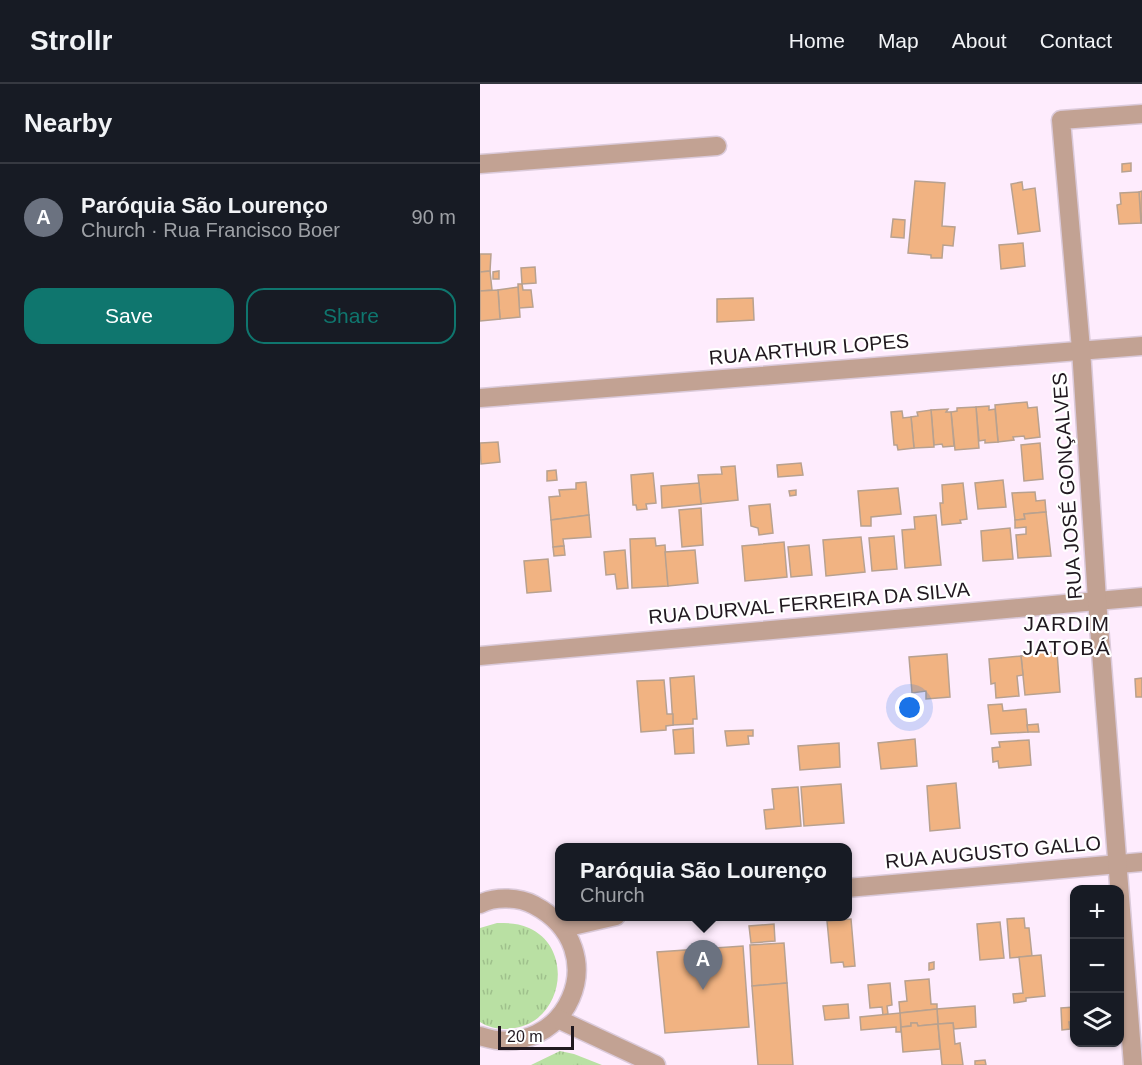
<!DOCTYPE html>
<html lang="en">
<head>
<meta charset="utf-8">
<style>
  :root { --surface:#171b24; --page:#20242c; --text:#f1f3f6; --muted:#9ea1a6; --line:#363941; --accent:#0f766e }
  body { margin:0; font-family:Arial,sans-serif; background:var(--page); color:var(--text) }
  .controls { position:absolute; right:18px; bottom:18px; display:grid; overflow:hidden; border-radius:12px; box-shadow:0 2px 4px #0004 }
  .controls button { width:54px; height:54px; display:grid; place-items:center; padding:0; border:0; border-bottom:2px solid var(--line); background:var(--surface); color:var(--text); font:30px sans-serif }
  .scale { position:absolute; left:18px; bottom:15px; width:76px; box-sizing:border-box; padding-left:6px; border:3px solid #211920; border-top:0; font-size:16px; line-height:21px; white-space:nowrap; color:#211920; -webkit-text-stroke:4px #fff; paint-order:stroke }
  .you { position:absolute; left:430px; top:624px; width:21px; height:21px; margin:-15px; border:4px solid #fff; border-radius:50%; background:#1a73e8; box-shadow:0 0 0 9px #1a73e833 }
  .badge { display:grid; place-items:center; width:39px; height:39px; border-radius:50%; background:var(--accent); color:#fff; font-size:20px; font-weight:700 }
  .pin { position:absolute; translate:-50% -50px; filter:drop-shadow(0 2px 3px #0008) }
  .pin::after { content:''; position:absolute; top:32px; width:21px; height:18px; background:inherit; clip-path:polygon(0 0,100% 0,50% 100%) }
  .popup { position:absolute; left:75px; top:759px; width:297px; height:78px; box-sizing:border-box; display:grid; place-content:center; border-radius:12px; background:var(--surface); filter:drop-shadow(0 2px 4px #0005); font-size:20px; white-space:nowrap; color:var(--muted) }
  .popup b { font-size:22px; color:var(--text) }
  .popup::after { content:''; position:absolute; left:50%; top:100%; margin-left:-12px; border:12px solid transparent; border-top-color:var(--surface) }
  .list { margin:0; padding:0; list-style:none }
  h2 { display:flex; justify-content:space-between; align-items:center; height:78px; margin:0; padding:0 24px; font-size:26px }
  h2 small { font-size:20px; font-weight:400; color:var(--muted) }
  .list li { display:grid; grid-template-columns:39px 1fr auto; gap:18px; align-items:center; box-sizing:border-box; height:108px; padding:0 24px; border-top:2px solid var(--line) }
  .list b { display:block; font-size:22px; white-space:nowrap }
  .list p { margin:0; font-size:20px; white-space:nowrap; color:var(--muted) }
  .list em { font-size:20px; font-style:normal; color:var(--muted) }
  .actions { display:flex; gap:12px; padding:18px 24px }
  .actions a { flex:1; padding:14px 0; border:2px solid var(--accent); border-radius:18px; text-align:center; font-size:21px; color:var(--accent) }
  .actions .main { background:var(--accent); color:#fff }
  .icon { flex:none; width:33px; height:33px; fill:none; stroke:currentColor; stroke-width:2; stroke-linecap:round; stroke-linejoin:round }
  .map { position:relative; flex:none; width:662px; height:981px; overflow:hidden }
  header { display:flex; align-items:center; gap:36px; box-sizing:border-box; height:84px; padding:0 30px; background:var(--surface); border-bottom:2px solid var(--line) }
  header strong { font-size:28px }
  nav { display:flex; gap:33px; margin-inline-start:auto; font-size:21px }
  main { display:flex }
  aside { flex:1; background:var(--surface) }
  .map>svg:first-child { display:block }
  .park { fill:url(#park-tufts) }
  .building { fill:#f1b382; stroke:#b8a18f; stroke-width:1.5 }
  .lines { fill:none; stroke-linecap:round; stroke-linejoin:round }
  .minor-casing { stroke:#dbcada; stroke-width:21 }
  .minor { stroke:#c2a293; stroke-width:18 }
  .labels { text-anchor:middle; stroke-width:4.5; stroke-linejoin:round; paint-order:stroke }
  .street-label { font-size:20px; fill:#211920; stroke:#fff }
  .neighbourhood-label { font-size:21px; letter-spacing:1.5px; fill:#211920; stroke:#fff }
</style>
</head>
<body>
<header>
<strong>Strollr</strong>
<nav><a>Home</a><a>Map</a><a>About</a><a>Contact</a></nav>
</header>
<main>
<aside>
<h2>Nearby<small></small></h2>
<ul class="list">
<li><span class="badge" style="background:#6b7280">A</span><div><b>Paróquia São Lourenço</b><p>Church · Rua Francisco Boer</p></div><em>90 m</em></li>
</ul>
<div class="actions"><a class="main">Save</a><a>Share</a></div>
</aside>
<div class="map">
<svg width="662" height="981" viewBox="0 0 662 981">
  <defs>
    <pattern id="park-tufts" width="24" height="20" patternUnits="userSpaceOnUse" patternTransform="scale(1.5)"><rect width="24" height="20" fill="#b9e0a3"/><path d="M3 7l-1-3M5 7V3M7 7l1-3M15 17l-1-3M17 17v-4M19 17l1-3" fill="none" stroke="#9fc08c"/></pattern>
  </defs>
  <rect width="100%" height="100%" fill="#feecfd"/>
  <g class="park">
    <path d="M 17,839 C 28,839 38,839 49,844 C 94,864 84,936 35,944 C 23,946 11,945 0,938 L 0,844 Z"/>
    <path d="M 80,967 L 94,970 L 122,981 L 51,981 Z"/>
  </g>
  <g class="building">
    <path d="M 651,79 L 651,87 L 642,88 L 642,80 Z"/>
    <path d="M 435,97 L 465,99 L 462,142 L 475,143 L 473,162 L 463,161 L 462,174 L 451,174 L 451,171 L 428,169 Z"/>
    <path d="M 542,98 L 543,106 L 555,104 L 560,147 L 538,150 L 531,100 Z"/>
    <path d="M 662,107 L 662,139 L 661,139 L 659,108 Z"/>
    <path d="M 659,108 L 661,139 L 639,140 L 637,121 L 641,120 L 640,109 Z"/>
    <path d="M 413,135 L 425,136 L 424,154 L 411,153 Z"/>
    <path d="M 543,159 L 545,182 L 521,185 L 519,161 Z"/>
    <path d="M 0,170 L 11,170 L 10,187 L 0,188 Z"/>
    <path d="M 55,183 L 56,199 L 42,200 L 41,184 Z"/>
    <path d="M 10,187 L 12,206 L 0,207 L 0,188 Z"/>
    <path d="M 19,187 L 19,195 L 13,195 L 13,188 Z"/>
    <path d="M 38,200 L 42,200 L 43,206 L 51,206 L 53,223 L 39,224 Z"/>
    <path d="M 38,203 L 40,233 L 20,235 L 18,206 Z"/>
    <path d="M 18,206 L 20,235 L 0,237 L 0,207 Z"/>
    <path d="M 273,214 L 274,236 L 237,238 L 237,215 Z"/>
    <path d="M 547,318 L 548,324 L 557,323 L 560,353 L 545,355 L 544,352 L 533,353 L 534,356 L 518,358 L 515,321 Z"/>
    <path d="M 509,322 L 509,326 L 515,325 L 518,358 L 505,359 L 505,356 L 499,357 L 496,323 Z"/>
    <path d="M 496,323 L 499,364 L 475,366 L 471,328 L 477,327 L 477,324 Z"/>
    <path d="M 468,325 L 466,328 L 471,328 L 474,362 L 463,363 L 462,360 L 454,361 L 451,326 Z"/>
    <path d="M 451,326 L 454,363 L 434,364 L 431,333 L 438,332 L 437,328 Z"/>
    <path d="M 422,327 L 423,334 L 431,333 L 434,364 L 418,366 L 417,361 L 414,361 L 411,328 Z"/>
    <path d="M 18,358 L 20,378 L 1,380 L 0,359 Z"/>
    <path d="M 560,359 L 563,395 L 544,397 L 541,361 Z"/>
    <path d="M 321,379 L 323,391 L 298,393 L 297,381 Z"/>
    <path d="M 255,382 L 258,416 L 221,420 L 218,391 L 242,390 L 241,383 Z"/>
    <path d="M 76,386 L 77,396 L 67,397 L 67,387 Z"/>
    <path d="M 173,389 L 176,419 L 166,420 L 167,425 L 157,426 L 156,421 L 153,421 L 151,391 Z"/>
    <path d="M 523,396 L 526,423 L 498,425 L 495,399 Z"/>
    <path d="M 106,398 L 109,431 L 71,436 L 69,413 L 80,412 L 79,406 L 96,405 L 96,399 Z"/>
    <path d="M 219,399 L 221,420 L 182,424 L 181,402 Z"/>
    <path d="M 483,399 L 487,435 L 480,436 L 481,439 L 462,441 L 460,419 L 463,419 L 462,401 Z"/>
    <path d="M 418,404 L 421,430 L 391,433 L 391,442 L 381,442 L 378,407 Z"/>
    <path d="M 316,406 L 316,411 L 310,412 L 309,407 Z"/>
    <path d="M 555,408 L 556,417 L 565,416 L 566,428 L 544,430 L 545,435 L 535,436 L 532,409 Z"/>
    <path d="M 290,420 L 293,449 L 279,451 L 278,444 L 271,442 L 269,422 Z"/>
    <path d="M 221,424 L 223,461 L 202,463 L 199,426 Z"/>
    <path d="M 566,428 L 571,472 L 538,474 L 536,451 L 546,450 L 546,443 L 535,444 L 535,436 L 545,435 L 544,430 Z"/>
    <path d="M 109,431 L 111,453 L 83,455 L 84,462 L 73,463 L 71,436 Z"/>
    <path d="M 456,431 L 461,481 L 425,484 L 422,446 L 435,445 L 434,433 Z"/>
    <path d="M 530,444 L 533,475 L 503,477 L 501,447 Z"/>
    <path d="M 414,452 L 417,485 L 392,487 L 389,454 Z"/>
    <path d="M 381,453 L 385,488 L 346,492 L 343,456 Z"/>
    <path d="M 175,454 L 176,462 L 185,461 L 188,502 L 152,504 L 150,455 Z"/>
    <path d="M 304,458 L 307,493 L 265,497 L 262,462 Z"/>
    <path d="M 329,461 L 332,491 L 311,493 L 308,463 Z"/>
    <path d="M 84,462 L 85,471 L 74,472 L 73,463 Z"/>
    <path d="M 145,466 L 148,504 L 137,505 L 135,490 L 126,491 L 124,468 Z"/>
    <path d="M 215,466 L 218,499 L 188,502 L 185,468 Z"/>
    <path d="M 68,475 L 71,507 L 47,509 L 44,477 Z"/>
    <path d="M 566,564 L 566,569 L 577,568 L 580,608 L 545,611 L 541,572 L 556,570 L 556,565 Z"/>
    <path d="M 467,570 L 470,613 L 446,615 L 446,607 L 432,609 L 429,573 Z"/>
    <path d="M 541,572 L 543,591 L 537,592 L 539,612 L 516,614 L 515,599 L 511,600 L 509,575 Z"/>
    <path d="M 214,592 L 217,635 L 213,635 L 213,640 L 193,641 L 190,594 Z"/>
    <path d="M 662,594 L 662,613 L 656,613 L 655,595 Z"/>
    <path d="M 184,596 L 187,630 L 193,630 L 193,641 L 186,642 L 186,646 L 161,648 L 157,597 Z"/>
    <path d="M 522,620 L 523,627 L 546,625 L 548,648 L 511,650 L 508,621 Z"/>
    <path d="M 558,640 L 559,648 L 548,648 L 547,641 Z"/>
    <path d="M 213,644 L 214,669 L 195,670 L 193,646 Z"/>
    <path d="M 273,646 L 273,652 L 268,652 L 269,660 L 247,662 L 245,647 Z"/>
    <path d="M 435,655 L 437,682 L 401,685 L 398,659 Z"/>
    <path d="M 549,656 L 551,681 L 519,684 L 518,677 L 513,678 L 512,664 L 520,663 L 519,658 Z"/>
    <path d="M 359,659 L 360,683 L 320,686 L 318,662 Z"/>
    <path d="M 476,699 L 480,744 L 450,747 L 447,702 Z"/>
    <path d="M 361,700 L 364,739 L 324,742 L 321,703 Z"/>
    <path d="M 318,703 L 321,742 L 286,745 L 284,726 L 294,725 L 292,705 Z"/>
    <path d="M 544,834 L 545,844 L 549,844 L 552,872 L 530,874 L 527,835 Z"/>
    <path d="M 371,835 L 375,882 L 364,883 L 363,878 L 351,879 L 347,837 Z"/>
    <path d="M 520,838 L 524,874 L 500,876 L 497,840 Z"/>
    <path d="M 294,840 L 295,857 L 271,859 L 269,842 Z"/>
    <path d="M 304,859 L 307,899 L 272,902 L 270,861 Z"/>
    <path d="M 263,862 L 269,943 L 185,949 L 177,868 Z"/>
    <path d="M 561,871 L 565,912 L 546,914 L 546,917 L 534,919 L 533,910 L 543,909 L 539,873 Z"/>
    <path d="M 454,878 L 454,885 L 449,886 L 449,879 Z"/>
    <path d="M 449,895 L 451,920 L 457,920 L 457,925 L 420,929 L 419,918 L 427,917 L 425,897 Z"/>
    <path d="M 307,899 L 313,981 L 278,981 L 272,902 Z"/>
    <path d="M 410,899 L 412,921 L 407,922 L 408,930 L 403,931 L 402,923 L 390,924 L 388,901 Z"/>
    <path d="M 368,920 L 369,934 L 345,936 L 343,922 Z"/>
    <path d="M 495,922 L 496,943 L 474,945 L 473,939 L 458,940 L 457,925 Z"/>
    <path d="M 594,923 L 594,938 L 589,938 L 590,945 L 582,946 L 581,924 Z"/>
    <path d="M 457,925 L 458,940 L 438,942 L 437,939 L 431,939 L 431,942 L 421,943 L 420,929 Z"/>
    <path d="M 420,929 L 421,948 L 416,948 L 416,943 L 381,946 L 380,933 Z"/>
    <path d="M 431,939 L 437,939 L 438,942 L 458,940 L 460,965 L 423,968 L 421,943 L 431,942 Z"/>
    <path d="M 473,939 L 475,960 L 480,959 L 483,981 L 462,981 L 458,940 Z"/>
    <path d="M 505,976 L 506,981 L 495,981 L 495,977 Z"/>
  </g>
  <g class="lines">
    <defs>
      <g id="minor">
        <path d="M 0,80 L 237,62"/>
        <path d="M 0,314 L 662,262"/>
        <path d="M 0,572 L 662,513"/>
        <path d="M 367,804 L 662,778"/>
        <path d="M 0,820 C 15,812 39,813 54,821 C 138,865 86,981 0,952"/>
        <path d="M 84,844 L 136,832"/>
        <path d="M 78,935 L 176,981"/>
        <path d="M 653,981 L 617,516 L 601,265 L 581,36 L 662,30"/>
      </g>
    </defs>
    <use href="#minor" class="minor-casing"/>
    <use href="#minor" class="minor"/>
  </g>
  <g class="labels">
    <g class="street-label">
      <text transform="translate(329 265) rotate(-5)" y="7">RUA ARTHUR LOPES</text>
      <text transform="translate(587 402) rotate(-94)" y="7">RUA JOSÉ GONÇALVES</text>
      <text transform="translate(329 519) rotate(-5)" y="7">RUA DURVAL FERREIRA DA SILVA</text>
      <text transform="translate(513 768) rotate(-5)" y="7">RUA AUGUSTO GALLO</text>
    </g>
    <g class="neighbourhood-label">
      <text x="587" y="547">JARDIM<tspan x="587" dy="24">JATOBÁ</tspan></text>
    </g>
  </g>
</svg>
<div class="controls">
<button>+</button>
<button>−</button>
<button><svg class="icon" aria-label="layers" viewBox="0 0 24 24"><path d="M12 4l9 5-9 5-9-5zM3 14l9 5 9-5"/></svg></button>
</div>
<div class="scale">20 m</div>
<div class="you"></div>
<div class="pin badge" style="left:223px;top:906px;background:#6b7280">A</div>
<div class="popup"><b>Paróquia São Lourenço</b>Church</div>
</div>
</main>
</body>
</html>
